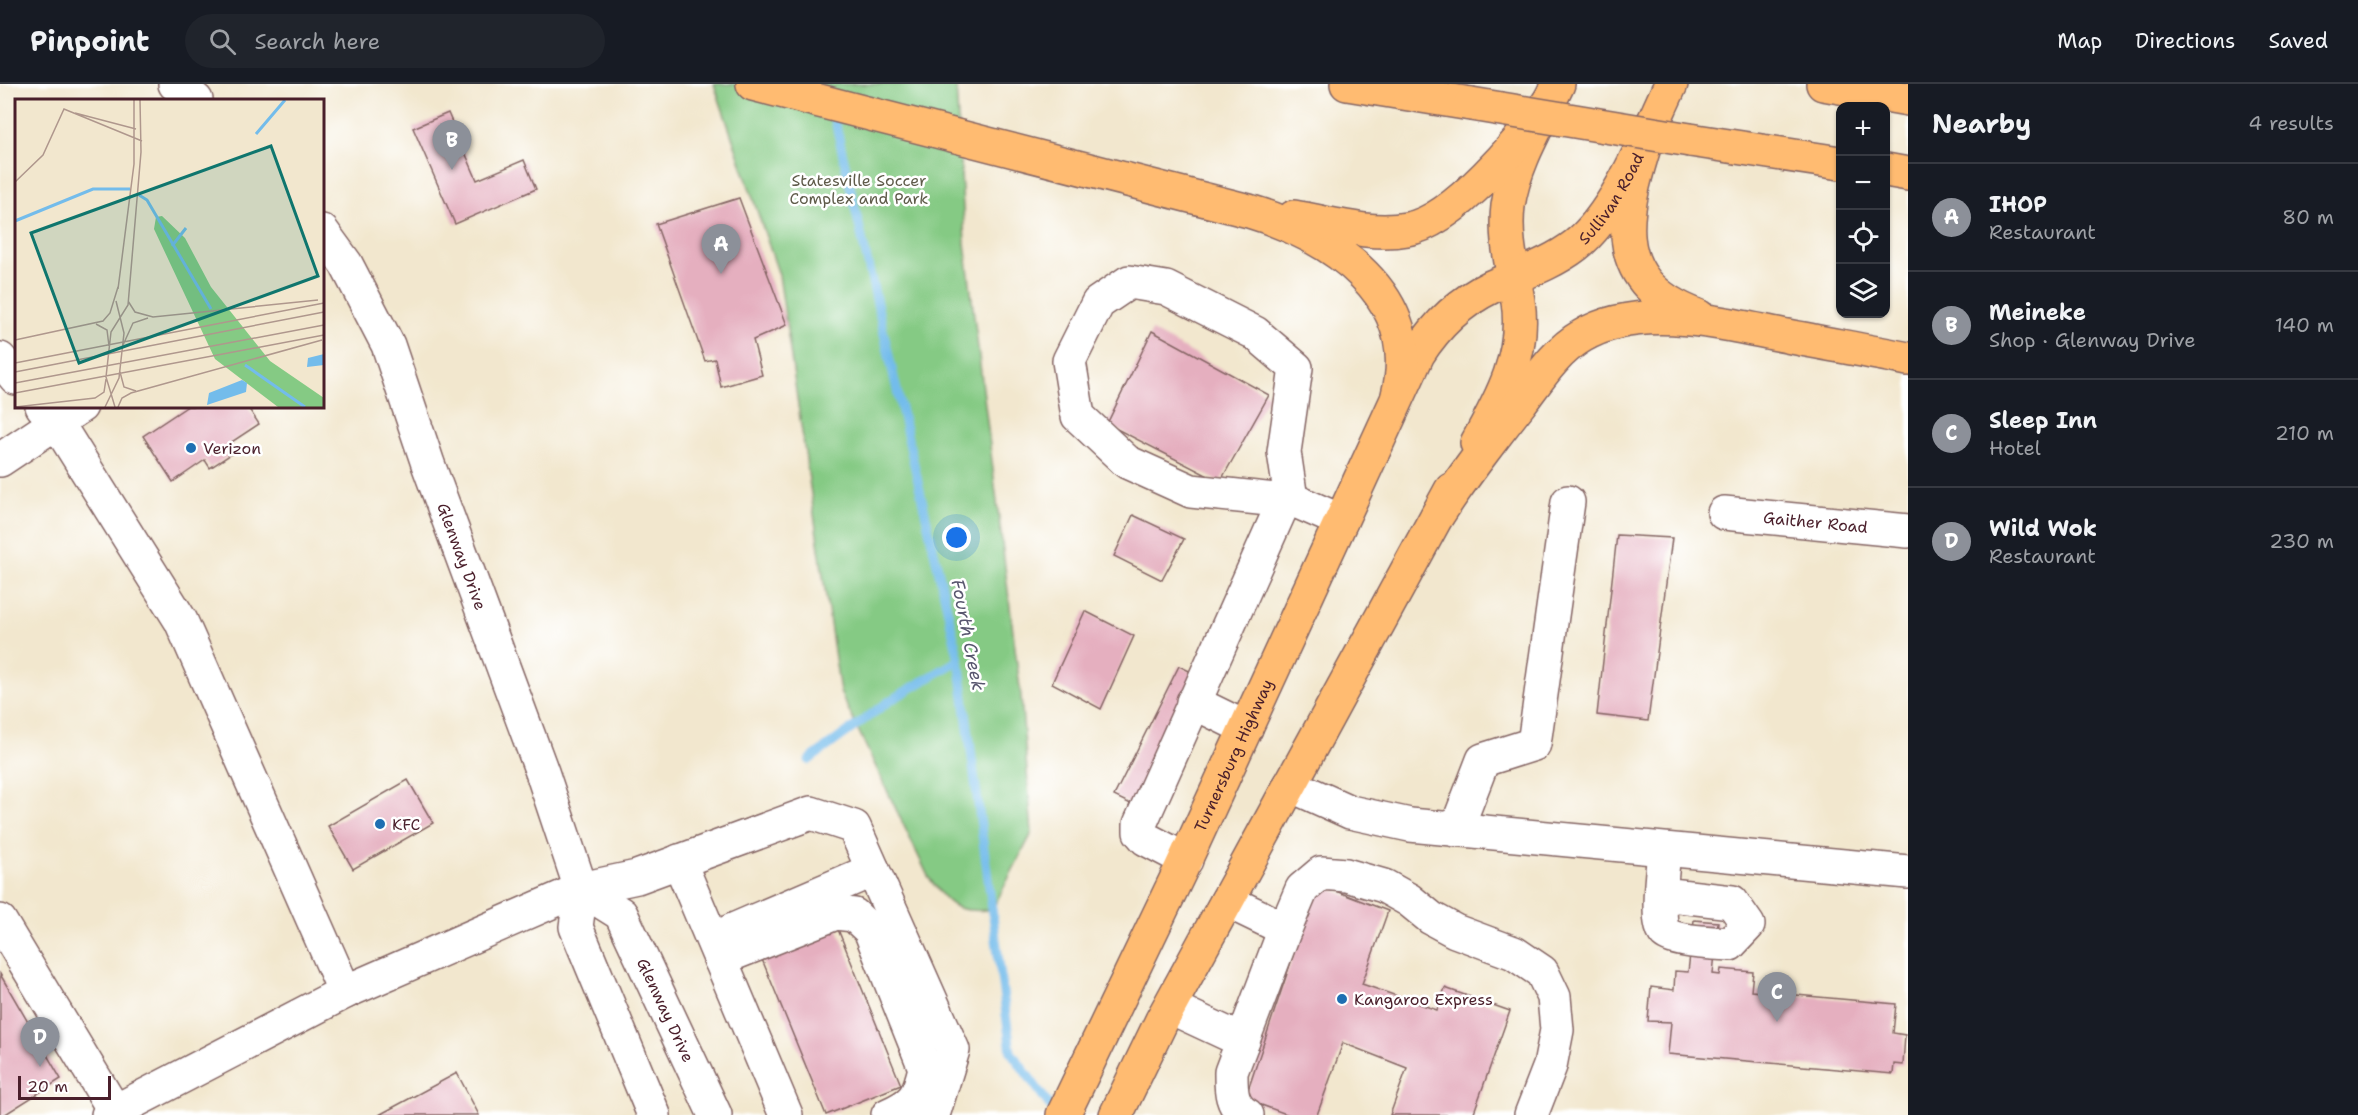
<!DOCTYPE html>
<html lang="en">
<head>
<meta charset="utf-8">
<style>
  :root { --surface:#171b24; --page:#20242c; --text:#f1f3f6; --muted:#9ea1a6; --line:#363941; --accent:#8c9099 }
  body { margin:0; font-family:"Shantell Sans",sans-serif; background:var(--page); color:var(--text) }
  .controls { position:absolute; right:18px; top:18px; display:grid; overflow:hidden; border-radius:12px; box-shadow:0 2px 4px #0004 }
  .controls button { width:54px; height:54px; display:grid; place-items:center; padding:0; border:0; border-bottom:2px solid var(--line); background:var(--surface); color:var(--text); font:30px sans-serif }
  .scale { position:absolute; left:18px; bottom:15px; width:93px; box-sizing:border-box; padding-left:6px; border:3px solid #4a1f2b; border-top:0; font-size:16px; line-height:21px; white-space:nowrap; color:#4a1f2b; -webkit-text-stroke:4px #fff; paint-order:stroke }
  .you { position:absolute; left:957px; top:454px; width:21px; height:21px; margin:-15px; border:4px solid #fff; border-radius:50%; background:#1a73e8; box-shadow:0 0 0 9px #1a73e833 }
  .badge { display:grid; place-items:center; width:39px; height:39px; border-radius:50%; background:var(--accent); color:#fff; font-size:20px; font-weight:700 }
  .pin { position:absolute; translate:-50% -50px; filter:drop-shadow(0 2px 3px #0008) }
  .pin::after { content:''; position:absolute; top:32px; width:21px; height:18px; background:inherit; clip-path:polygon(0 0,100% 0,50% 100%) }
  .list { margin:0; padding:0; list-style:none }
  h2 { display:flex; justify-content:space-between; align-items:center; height:78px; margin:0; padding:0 24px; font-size:26px }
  h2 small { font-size:20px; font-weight:400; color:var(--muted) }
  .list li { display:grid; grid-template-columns:39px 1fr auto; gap:18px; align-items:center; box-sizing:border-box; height:108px; padding:0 24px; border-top:2px solid var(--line) }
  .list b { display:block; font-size:22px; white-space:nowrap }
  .list p { margin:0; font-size:20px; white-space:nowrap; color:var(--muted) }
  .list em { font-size:20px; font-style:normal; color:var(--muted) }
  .icon { flex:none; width:33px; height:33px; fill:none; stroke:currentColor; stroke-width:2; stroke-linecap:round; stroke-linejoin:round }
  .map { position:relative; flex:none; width:1908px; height:1031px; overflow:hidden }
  header { display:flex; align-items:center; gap:36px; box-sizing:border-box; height:84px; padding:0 30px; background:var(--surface); border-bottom:2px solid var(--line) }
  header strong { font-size:28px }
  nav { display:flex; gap:33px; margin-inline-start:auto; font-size:21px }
  .search { width:420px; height:54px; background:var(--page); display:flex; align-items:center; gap:15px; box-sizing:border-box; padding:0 21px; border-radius:33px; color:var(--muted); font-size:22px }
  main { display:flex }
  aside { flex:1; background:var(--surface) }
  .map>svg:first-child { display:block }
  .green { fill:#85ca84; stroke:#687458; stroke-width:1.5 }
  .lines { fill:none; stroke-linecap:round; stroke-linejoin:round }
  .stream { stroke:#73bceb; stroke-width:9 }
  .building { fill:#e5afbf }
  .minor-casing { stroke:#856564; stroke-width:36 }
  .major-casing { stroke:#856564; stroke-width:36 }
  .highway-casing { stroke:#856564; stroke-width:36 }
  .minor { stroke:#fff; stroke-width:33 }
  .major { stroke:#ffbb71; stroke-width:33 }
  .highway { stroke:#ffbb71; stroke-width:33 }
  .highway-bridge-casing { stroke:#856564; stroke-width:36; stroke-linecap:butt }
  .highway-bridge { stroke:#ffbb71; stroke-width:33 }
  .poi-dot { fill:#1f6fb2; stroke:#fff; stroke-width:2 }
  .labels { text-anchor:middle; stroke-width:5; stroke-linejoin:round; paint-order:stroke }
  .park-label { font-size:16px; fill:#5f5b4a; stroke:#fff }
  .street-label { font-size:16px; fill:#4a1f2b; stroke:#fff }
  .poi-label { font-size:16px; fill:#4a1f2b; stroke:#fff; text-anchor:start }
  .water-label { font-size:18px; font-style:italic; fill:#58566e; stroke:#fff }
  .inset-river { fill:none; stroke:#73bceb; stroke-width:3 }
  .inset-road { fill:none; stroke:#af978d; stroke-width:1.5 }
  .view { fill:#0f766e; fill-opacity:0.15; stroke:#0f766e; stroke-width:3 }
  .inset-edge { fill:none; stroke:#4a1f2b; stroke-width:3 }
</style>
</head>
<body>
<header>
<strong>Pinpoint</strong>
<div class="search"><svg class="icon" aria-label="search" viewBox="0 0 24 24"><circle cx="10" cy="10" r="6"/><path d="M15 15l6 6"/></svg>Search here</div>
<nav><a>Map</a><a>Directions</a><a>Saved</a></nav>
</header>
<main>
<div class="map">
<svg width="1908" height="1031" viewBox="0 0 1908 1031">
  <rect width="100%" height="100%" fill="#fff"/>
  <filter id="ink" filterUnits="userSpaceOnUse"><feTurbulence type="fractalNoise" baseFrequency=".0167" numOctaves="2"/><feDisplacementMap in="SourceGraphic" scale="12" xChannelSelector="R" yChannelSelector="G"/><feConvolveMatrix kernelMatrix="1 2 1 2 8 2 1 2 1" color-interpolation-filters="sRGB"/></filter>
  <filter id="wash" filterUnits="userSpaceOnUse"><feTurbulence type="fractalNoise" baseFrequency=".008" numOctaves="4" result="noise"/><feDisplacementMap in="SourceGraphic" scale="24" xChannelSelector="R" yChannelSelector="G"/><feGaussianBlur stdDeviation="1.35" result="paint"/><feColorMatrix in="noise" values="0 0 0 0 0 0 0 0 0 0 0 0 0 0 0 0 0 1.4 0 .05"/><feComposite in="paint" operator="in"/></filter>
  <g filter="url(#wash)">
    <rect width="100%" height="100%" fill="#f2e7ce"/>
    <path class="green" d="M 714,0 L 956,0 L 965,159 L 1021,612 L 1032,749 L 992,826 C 954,828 950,824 928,792 L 840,608 L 779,191 Z"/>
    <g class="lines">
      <g class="stream">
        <path d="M 833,28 L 959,576 L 1011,968 L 1055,1029"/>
        <path d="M 809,676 L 891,616 L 959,576"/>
      </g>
    </g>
    <g id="blocks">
      <g class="building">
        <path d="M 448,29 L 477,96 L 524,76 L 536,105 L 455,140 L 413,44 Z"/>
        <path d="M 739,114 L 787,241 L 753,256 L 762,291 L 721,303 L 715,275 L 705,277 L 656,140 Z"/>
        <path d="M 1152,247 L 1269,311 L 1220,398 L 1107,340 Z"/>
        <path d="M 188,322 L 247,322 L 259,340 L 230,359 L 233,369 L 210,384 L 205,376 L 173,398 L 143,352 Z"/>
        <path d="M 1133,431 L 1184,455 L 1162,496 L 1114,472 Z"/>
        <path d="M 1617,451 L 1672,454 L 1648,637 L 1597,631 Z"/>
        <path d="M 1085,527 L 1134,552 L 1101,625 L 1052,599 Z"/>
        <path d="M 1179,582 L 1206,595 L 1141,725 L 1114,712 Z"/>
        <path d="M 408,696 L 433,739 L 353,785 L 328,742 Z"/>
        <path d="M 1317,800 L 1388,827 L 1362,900 L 1437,926 L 1445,904 L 1510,927 L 1473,1031 L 1390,1031 L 1407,984 L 1343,959 L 1317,1031 L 1289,1031 L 1245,1015 Z"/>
        <path d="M 1694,836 L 1718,838 L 1713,890 L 1720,891 L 1721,885 L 1753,888 L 1751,907 L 1896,920 L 1893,949 L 1905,951 L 1903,981 L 1894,980 L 1893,990 L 1668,970 L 1671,938 L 1648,937 L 1651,903 L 1674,906 L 1675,887 L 1688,888 Z"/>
        <path d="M 835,838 L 901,1001 L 826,1031 L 759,868 Z"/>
        <path d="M 0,890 L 61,995 L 4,1031 L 0,1031 Z"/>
        <path d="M 457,989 L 479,1031 L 379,1031 Z"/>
      </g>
    </g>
  </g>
  <g filter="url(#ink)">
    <use href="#blocks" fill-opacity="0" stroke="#856564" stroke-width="1.5"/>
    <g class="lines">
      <defs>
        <g id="minor">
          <path d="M 175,0 L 196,16"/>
          <path id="s1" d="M 322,147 L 346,180 L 388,261 L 428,380 L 542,688 L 581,805 L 576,843 L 654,1031"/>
          <path d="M 0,275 L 16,294"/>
          <path d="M 42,322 L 57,339 L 181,537 L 345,908"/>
          <path d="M 0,376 L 81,322"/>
          <path d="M 1286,417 L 1191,407 L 1127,378 L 1078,332 L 1069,277 L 1098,219 L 1129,198 L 1166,204 L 1255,249 L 1296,284 L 1284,368 L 1291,415"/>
          <path id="s2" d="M 1724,429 L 1908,447"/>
          <path d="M 1193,618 L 1246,644"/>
          <path d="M 1290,701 L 1350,728 L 1410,741 L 1908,788"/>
          <path d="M 1456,746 L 1483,676 L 1534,660 L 1568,418"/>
          <path d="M 1186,776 L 1146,755 L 1140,748 L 1140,740 L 1282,422 L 1286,417 L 1291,415 L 1341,437"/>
          <path d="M 679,777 L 786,1031"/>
          <path id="s3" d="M 581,805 L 621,830 L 715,1031"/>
          <path d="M 1662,810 L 1732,818 L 1748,841 L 1730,860 C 1716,859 1675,858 1665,849 C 1655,839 1663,782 1664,766"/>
          <path d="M 1227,817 L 1285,845"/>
          <path d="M 0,837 L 117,1031"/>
          <path d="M 731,847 L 873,786"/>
          <path d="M 720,875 L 836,829 L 854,831 L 870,846 L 925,984 C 918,1013 915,1019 888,1031"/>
          <path d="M 1170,923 L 1243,957"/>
          <path d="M 108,1031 L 345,908 L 581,805 L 637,793 L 811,729 L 854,743 L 953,966 L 933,1031"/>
          <path d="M 1247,1031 C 1230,1022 1231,1004 1231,988 L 1285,845 L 1302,805 L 1321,789 L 1346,791 L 1384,802 L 1409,816 L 1431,834 L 1455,847 L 1514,869 L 1542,888 L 1554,913 L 1557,946 L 1550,982 L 1531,1031"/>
        </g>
        <g id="major">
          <path d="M 1477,359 C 1502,314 1526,270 1518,217 C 1513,185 1504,155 1508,122 C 1514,79 1540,38 1558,0"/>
          <path id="s4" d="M 1063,1031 L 1181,785 L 1418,270 C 1436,242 1460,218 1491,203 C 1520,190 1550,181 1576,161 C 1618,128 1648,48 1671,0"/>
          <path d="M 1116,1031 L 1162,936 L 1451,406"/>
        </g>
        <g id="highway">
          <path d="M 753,0 L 1249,127 C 1331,151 1424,212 1398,311"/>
          <path d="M 1347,0 L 1471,20"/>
          <path d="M 1823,0 L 1908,15"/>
          <path d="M 1651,41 C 1626,120 1599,195 1698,232"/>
          <path d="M 1690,56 L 1840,79"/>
          <path d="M 1886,86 L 1908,90"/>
          <path d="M 1294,133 C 1330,139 1370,152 1407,145 C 1454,138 1524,53 1551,15"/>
          <path d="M 1437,432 C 1463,392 1492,355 1521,318 C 1539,294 1556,267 1582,252 C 1640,217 1726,240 1787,252 C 1828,260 1868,267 1908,275"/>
        </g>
      </defs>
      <use href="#minor" class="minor-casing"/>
      <use href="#major" class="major-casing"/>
      <use href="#highway" class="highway-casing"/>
      <use href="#minor" class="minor"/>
      <use href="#major" class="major"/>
      <use href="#highway" class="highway"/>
      <defs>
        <path id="highway-bridge" d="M 1471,20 L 1690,56"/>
      </defs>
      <use href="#highway-bridge" class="highway-bridge-casing"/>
      <use href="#highway-bridge" class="highway-bridge"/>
    </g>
  </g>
  <g class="poi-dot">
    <circle cx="191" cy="364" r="6"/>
    <circle cx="380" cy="740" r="6"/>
    <circle cx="1342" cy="915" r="6"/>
  </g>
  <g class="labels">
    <g class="park-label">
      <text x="859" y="102">Statesville Soccer<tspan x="859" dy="18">Complex and Park</tspan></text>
    </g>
    <g class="street-label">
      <text dy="6" stroke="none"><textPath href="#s4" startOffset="1094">Sullivan Road</textPath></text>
      <text dy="6" stroke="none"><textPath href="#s2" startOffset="92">Gaither Road</textPath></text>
      <text dy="6" stroke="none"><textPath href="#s1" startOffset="356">Glenway Drive</textPath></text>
      <text dy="6" stroke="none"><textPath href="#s4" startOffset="398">Turnersburg Highway</textPath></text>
      <text dy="6" stroke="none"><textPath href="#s3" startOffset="153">Glenway Drive</textPath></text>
    </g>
    <g class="poi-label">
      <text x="203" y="370">Verizon</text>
      <text x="392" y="746">KFC</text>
      <text x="1354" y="921">Kangaroo Express</text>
    </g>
    <g class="water-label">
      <text transform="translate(968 551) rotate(79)" y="6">Fourth Creek</text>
    </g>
  </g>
  <g transform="translate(15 15)">
    <rect width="309" height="309" fill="#f2e7ce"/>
    <path d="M 147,117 L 170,139 L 196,188 L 255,262 L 309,299 L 309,308 L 263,308 L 200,260 L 139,130 L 141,118 Z" fill="#85ca84"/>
    <path d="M 309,255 L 309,266 L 292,268 L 293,259 ZM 227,281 L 232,284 L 231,293 L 192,306 L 194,294 Z" fill="#73bceb"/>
    <path class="inset-river" d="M 241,35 L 270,1M 124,96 L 132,101 L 196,210M 0,122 L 78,90 L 115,90M 157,147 L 171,129M 230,266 L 290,308"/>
    <path class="inset-road" d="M 60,14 L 121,30M 0,83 L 28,56 L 49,10 L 127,42M 103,190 L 119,65 L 119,1M 113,202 L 120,213 L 138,218 L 303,201M 81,225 L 92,231 L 94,247M 0,241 L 88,222 L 95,214 L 103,188M 108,246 L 118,224 L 133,219M 0,264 L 309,204M 0,273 L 309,213M 105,273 L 109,288 L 121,292M 0,284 L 309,226M 0,294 L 309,236M 0,308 L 80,299 L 89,293 L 91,280M 90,308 L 104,279 L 109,234 L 101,202M 100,308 L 91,278 L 96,233 L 113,206 L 126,53 L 125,1M 103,308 L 107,299 L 116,294 L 307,241"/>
    <path class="view" d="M 256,47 L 303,177 L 64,264 L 16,134 Z"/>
    <rect width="309" height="309" class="inset-edge"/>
  </g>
</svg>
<div class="controls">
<button>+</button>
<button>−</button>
<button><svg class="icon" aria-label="locate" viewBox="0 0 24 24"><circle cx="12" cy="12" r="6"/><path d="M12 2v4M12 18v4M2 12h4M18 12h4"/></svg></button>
<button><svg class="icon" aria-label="layers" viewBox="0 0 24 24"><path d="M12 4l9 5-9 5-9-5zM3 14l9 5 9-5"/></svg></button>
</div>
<div class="scale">20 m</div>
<div class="you"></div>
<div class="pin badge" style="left:721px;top:190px">A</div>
<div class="pin badge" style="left:452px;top:86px">B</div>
<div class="pin badge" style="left:1777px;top:938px">C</div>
<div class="pin badge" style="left:40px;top:983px">D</div>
</div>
<aside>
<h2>Nearby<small>4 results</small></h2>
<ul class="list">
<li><span class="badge">A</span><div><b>IHOP</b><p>Restaurant</p></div><em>80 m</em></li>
<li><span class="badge">B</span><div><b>Meineke</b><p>Shop · Glenway Drive</p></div><em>140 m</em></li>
<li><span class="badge">C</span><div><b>Sleep Inn</b><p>Hotel</p></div><em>210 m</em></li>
<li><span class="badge">D</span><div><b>Wild Wok</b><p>Restaurant</p></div><em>230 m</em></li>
</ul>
</aside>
</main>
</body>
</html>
